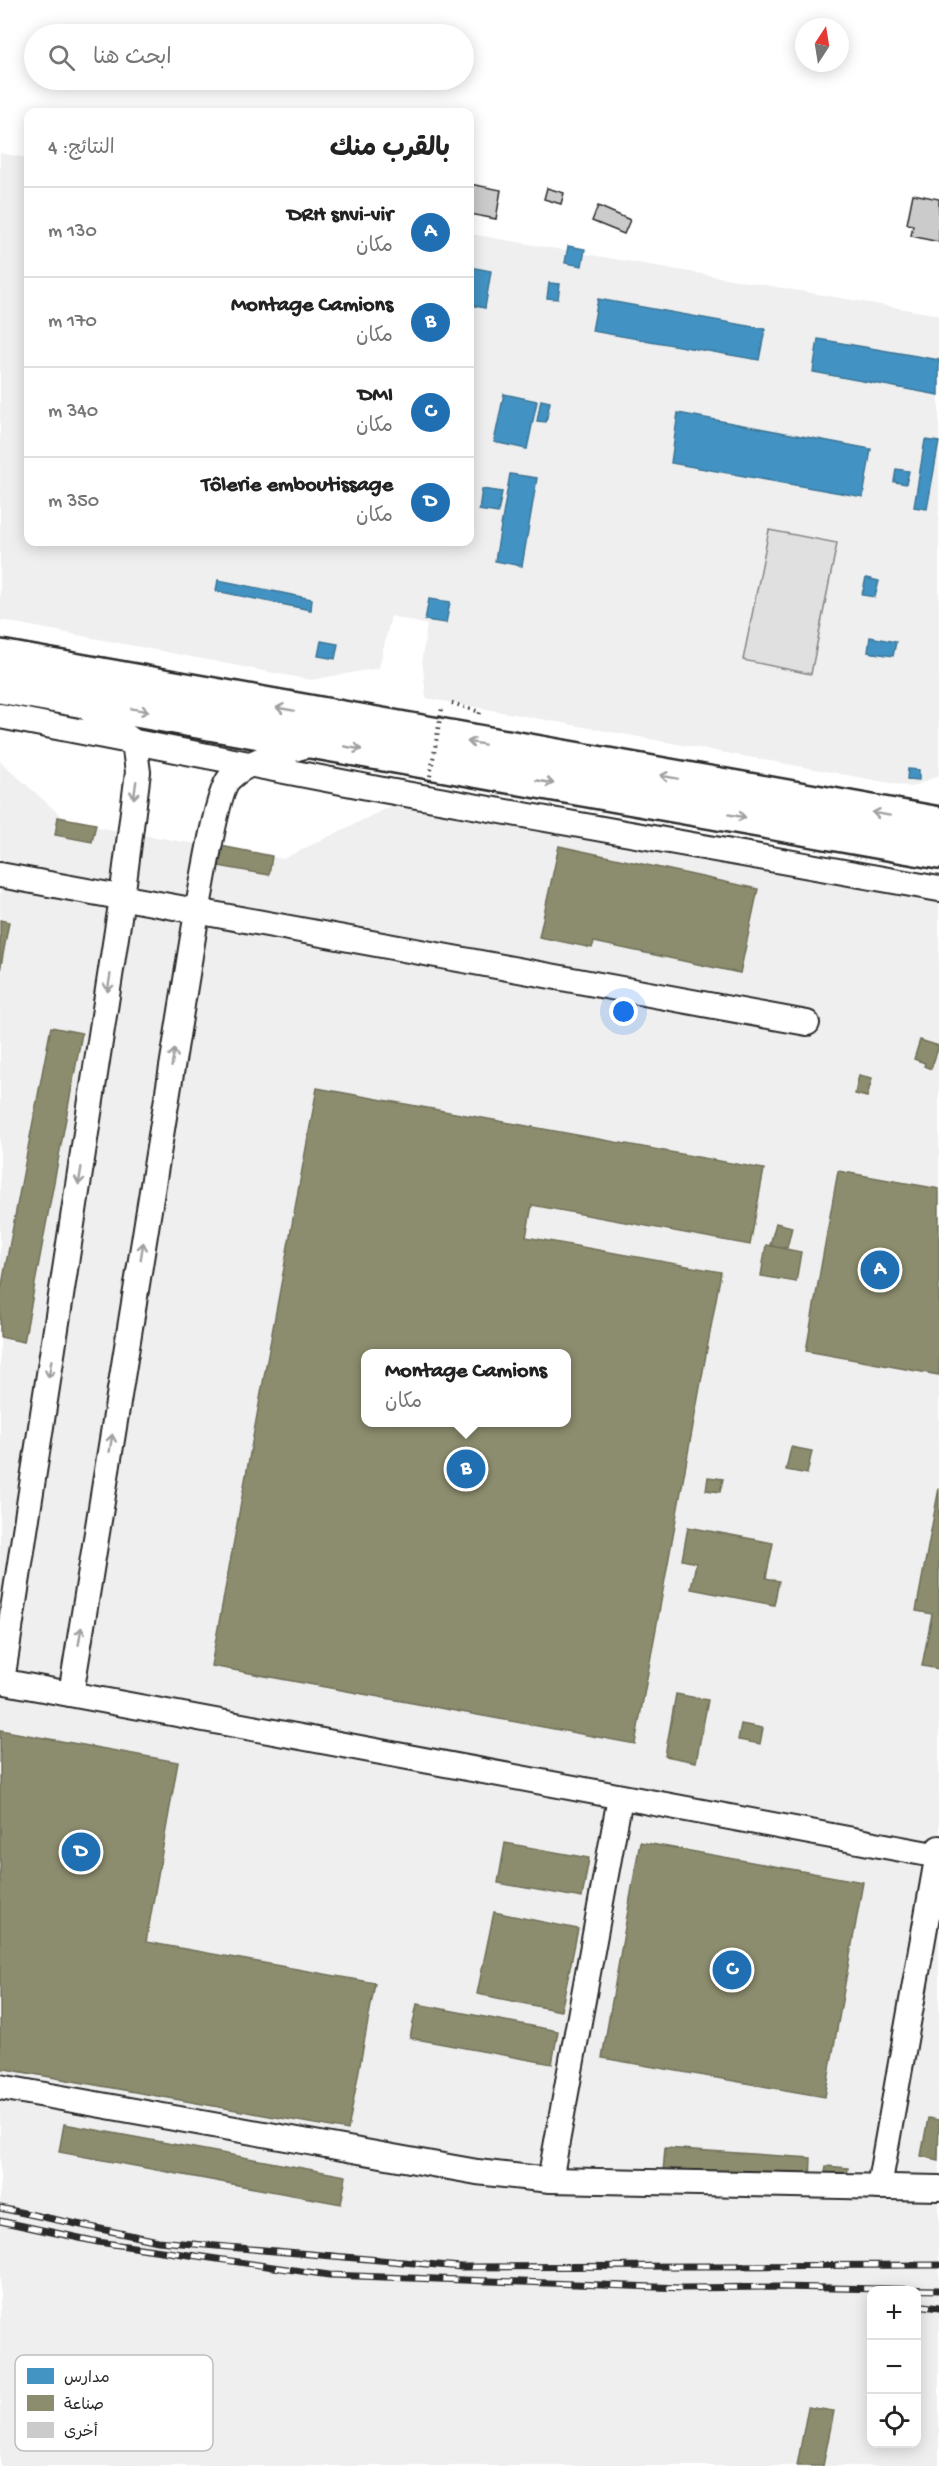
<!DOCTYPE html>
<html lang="ar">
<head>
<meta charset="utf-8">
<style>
  :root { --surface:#fff; --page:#f6f6f6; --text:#222; --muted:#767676; --line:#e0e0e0; --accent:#1f6fb2 }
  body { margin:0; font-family:"Gochi Hand","Playpen Sans Arabic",sans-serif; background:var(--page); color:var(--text); direction:rtl }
  .controls { position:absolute; right:18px; bottom:18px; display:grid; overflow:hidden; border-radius:12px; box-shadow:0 3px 15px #0003 }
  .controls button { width:54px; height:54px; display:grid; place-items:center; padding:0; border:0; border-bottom:2px solid var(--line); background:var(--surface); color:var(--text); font:30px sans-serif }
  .compass { position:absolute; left:795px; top:18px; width:54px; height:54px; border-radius:50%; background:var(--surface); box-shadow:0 3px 15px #0003; rotate:12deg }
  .you { position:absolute; left:624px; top:1012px; width:21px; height:21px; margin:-15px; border:4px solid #fff; border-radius:50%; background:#1a73e8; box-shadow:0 0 0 9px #1a73e833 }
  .badge { display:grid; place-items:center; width:39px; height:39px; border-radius:50%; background:var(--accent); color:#fff; font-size:20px; font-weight:700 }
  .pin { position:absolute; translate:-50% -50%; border:3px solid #fff; box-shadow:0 2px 6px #0006 }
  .popup { position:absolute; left:361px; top:1349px; width:210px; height:78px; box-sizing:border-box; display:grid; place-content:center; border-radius:12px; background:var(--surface); filter:drop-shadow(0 2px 4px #0005); font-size:20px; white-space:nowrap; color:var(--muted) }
  .popup b { font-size:22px; color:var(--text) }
  .popup::after { content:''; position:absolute; left:50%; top:100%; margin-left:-12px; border:12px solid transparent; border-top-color:var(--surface) }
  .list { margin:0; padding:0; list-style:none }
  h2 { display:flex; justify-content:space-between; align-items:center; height:78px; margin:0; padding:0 24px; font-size:26px }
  h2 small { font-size:20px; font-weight:400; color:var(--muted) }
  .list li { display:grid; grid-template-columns:39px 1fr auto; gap:18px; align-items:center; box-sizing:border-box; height:90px; padding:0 24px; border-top:2px solid var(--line) }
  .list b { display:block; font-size:22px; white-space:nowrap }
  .list p { margin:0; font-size:20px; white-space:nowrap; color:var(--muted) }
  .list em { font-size:20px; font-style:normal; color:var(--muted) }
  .icon { flex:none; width:33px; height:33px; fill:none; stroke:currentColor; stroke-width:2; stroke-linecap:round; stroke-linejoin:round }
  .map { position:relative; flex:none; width:939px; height:2466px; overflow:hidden; direction:ltr }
  .search { position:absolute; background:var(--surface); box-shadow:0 3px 15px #0003; left:24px; top:24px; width:450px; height:66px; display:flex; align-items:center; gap:15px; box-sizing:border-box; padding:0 21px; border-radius:33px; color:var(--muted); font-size:22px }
  .panel { position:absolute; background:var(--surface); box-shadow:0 3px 15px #0003; left:24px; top:108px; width:450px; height:438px; border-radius:12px; direction:rtl }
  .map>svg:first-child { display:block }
  .built { fill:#efefef; fill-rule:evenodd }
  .green { fill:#e0e0e0; stroke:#868686; stroke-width:1.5 }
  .schools { fill:#4393c3; stroke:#3c7495; stroke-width:1.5 }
  .industry { fill:#8c8c6e; stroke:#6f6f5a; stroke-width:1.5; fill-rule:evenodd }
  .building { fill:#cbcbcb; stroke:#2b2b2b; stroke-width:1.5 }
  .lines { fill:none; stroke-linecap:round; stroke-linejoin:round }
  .minor-casing { stroke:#2b2b2b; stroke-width:28 }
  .highway-casing { stroke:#2b2b2b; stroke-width:38 }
  .path { stroke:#2b2b2b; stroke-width:4; stroke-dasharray:1.5 4.5; stroke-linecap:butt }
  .minor { stroke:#fff; stroke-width:24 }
  .highway { stroke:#fff; stroke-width:33 }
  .rail-casing { stroke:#2b2b2b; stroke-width:7 }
  .rail { stroke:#fff; stroke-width:4.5; stroke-dasharray:14; stroke-linecap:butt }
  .path-bridge { stroke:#2b2b2b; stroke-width:4; stroke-dasharray:1.5 4.5; stroke-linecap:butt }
  .oneway { stroke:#a0a0a0 }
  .key { fill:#fff; stroke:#bfbfbf; stroke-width:1.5 }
  .key-label { font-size:16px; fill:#2b2b2b }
</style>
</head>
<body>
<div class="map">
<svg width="939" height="2466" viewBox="0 0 939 2466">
  <rect width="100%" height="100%" fill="#fff"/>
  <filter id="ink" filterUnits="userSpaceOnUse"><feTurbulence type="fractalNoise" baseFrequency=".0167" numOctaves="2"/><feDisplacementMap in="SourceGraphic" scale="12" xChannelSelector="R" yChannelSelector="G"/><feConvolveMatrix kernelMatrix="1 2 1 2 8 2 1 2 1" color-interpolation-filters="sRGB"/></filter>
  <g filter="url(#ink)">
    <g class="built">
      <path d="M 0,153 L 28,158 L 28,542 L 470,542 L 470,234 L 939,315 L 939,775 L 912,787 L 426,698 L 422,658 L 427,625 L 391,616 L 379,668 L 311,680 L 0,620 Z"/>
      <path d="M 0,761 L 68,822 L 283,859 L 391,806 L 939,901 L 939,2466 L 0,2466 ZM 366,1354 L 566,1354 L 566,1422 L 366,1422 ZM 872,2290 L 916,2290 L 916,2444 L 872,2444 Z"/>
    </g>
    <path class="green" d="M 769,530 L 837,543 L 811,674 L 743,660 Z"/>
    <g class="schools">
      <path d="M 568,246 L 585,249 L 582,266 L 565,263 Z"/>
      <path d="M 470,267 L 491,271 L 485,308 L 470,305 Z"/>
      <path d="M 549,283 L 560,284 L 558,299 L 547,298 Z"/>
      <path d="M 598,299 L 765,329 L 759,360 L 592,331 Z"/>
      <path d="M 818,339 L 939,360 L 939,395 L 813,372 Z"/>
      <path d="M 504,394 L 537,401 L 527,449 L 494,442 Z"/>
      <path d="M 541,400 L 550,402 L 546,422 L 537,421 Z"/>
      <path d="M 678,413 L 871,449 L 863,497 L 671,463 Z"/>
      <path d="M 925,440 L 939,442 L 927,509 L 914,507 Z"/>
      <path d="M 896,469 L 909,471 L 906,484 L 894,482 Z"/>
      <path d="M 510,474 L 537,478 L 522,566 L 495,561 Z"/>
      <path d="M 482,489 L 502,492 L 498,513 L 479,510 Z"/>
      <path d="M 866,578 L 879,581 L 875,597 L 862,595 Z"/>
      <path d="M 218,580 L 312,599 L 311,610 L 216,591 Z"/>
      <path d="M 429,599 L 450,602 L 446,623 L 425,620 Z"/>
      <path d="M 870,637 L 896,642 L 893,656 L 868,652 Z"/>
      <path d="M 321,641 L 338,644 L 335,659 L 318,656 Z"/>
      <path d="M 908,769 L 919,770 L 919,780 L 907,779 Z"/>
    </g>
    <g class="industry">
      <path d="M 58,817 L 96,824 L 92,842 L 55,835 Z"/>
      <path d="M 221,846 L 272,856 L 269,875 L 218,866 Z"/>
      <path d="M 559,846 L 758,889 L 740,973 L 594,942 L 592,948 L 539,937 Z"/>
      <path d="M 0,920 L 9,922 L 0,971 Z"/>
      <path d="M 51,1027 L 82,1033 L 24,1342 L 0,1337 L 0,1295 Z"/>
      <path d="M 920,1040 L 939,1046 L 931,1069 L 924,1066 L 925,1063 L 914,1059 Z"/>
      <path d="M 859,1075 L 872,1078 L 867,1097 L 855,1094 Z"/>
      <path d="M 317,1088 L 764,1169 L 750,1245 L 532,1205 L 526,1237 L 721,1272 L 635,1744 L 211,1666 ZM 366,1354 L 566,1354 L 566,1422 L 366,1422 Z"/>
      <path d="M 838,1171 L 939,1189 L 939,1375 L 806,1351 Z"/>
      <path d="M 776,1223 L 792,1227 L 787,1248 L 770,1245 Z"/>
      <path d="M 766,1245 L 801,1252 L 796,1282 L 761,1276 Z"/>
      <path d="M 791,1447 L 812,1451 L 807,1474 L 786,1470 Z"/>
      <path d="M 708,1477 L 723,1479 L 720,1492 L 706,1490 Z"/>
      <path d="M 939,1488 L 939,1669 L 922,1666 L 932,1614 L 916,1611 Z"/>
      <path d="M 688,1527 L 773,1543 L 766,1578 L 779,1581 L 774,1605 L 691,1589 L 696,1563 L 682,1560 Z"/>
      <path d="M 676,1694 L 708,1700 L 696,1762 L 665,1756 Z"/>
      <path d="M 741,1724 L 763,1728 L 760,1744 L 738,1740 Z"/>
      <path d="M 0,1730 L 178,1762 L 146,1942 L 375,1983 L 348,2130 L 0,2068 Z"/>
      <path d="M 640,1842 L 863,1882 L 825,2097 L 602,2058 Z"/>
      <path d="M 505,1843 L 589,1858 L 582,1898 L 498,1883 Z"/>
      <path d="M 494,1912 L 578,1929 L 561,2011 L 477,1994 Z"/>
      <path d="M 417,2004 L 558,2031 L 552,2064 L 410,2038 Z"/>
      <path d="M 928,2118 L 939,2120 L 938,2160 L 921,2156 Z"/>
      <path d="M 64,2124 L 346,2176 L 341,2204 L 59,2152 Z"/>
      <path d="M 665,2148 L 811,2158 L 810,2182 L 663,2172 Z"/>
      <path d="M 826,2166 L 848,2168 L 846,2184 L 823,2181 Z"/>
      <path d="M 808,2407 L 834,2411 L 823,2466 L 797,2466 Z"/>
    </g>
    <g class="building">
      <path d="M 470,184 L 501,190 L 496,219 L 470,214 Z"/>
      <path d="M 547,188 L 564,193 L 561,204 L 544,199 Z"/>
      <path d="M 913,194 L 939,199 L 939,242 L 911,236 L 913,225 L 907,224 Z"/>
      <path d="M 598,206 L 630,220 L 624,234 L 592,221 Z"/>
    </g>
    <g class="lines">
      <defs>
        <g id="minor">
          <path d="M 0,716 L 383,790 L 939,889"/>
          <path d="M 0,875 L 807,1023"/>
          <path d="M 0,1681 L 939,1856"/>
          <path d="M 2,1681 L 122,898 L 138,772 L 134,742 L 82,704"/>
          <path d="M 71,1694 L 197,912 C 202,888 217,789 230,778 C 251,758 289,751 315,743"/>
          <path d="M 0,2087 L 477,2172 L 550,2180 L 939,2188"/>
          <path d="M 550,2180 L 620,1798"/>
          <path d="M 879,2187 L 939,1848"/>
        </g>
        <g id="highway">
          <path d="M 0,657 L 939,824"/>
          <path d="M 0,686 L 939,852"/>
        </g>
      </defs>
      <use href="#minor" class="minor-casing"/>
      <use href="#highway" class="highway-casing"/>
      <path class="path" d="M 452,703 L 480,712 L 479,716"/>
      <use href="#minor" class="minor"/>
      <use href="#highway" class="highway"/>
      <defs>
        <g id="rail">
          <path d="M 0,2208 L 158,2241 L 461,2267 L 939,2265"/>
          <path d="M 0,2221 L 98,2242 L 329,2275 L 682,2288 L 778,2287 L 939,2290"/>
          <path d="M 916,2305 L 939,2308"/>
        </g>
      </defs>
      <use href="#rail" class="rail-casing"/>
      <use href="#rail" class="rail"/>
      <path class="path-bridge" d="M 429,782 L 442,708"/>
    </g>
    <defs><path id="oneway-shaft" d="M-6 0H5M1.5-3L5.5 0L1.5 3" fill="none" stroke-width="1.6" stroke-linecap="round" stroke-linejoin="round" transform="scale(1.5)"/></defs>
    <g class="oneway">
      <use href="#oneway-shaft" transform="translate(285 709) rotate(-170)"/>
      <use href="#oneway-shaft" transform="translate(140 710) rotate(10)"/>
      <use href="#oneway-shaft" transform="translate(476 743) rotate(-170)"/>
      <use href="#oneway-shaft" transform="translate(353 748) rotate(10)"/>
      <use href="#oneway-shaft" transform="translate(669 777) rotate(-170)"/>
      <use href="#oneway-shaft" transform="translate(545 782) rotate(10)"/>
      <use href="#oneway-shaft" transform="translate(135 790) rotate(98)"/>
      <use href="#oneway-shaft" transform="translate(881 814) rotate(-170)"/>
      <use href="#oneway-shaft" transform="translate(737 816) rotate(10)"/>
      <use href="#oneway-shaft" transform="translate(109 983) rotate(99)"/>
      <use href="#oneway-shaft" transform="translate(173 1058) rotate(-81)"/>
      <use href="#oneway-shaft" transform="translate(80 1176) rotate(99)"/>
      <use href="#oneway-shaft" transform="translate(142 1251) rotate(-81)"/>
      <use href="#oneway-shaft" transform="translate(50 1369) rotate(99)"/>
      <use href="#oneway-shaft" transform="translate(111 1443) rotate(-81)"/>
      <use href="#oneway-shaft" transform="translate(80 1636) rotate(-81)"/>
    </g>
  </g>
  <rect x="15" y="2355" width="198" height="96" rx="9" class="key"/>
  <rect x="27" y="2368" width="27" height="16" fill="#4393c3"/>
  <rect x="27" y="2395" width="27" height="16" fill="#8c8c6e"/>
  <rect x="27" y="2422" width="27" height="16" fill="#cbcbcb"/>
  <g class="key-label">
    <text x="64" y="2382">مدارس</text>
    <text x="64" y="2409">صناعة</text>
    <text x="64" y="2436">أخرى</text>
  </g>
</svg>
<div class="controls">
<button>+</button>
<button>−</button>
<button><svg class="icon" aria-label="locate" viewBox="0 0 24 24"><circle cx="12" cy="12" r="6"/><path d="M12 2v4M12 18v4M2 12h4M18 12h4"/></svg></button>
</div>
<svg class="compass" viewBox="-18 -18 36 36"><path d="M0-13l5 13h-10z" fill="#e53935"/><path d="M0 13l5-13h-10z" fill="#767676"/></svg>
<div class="you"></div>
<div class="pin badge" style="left:880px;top:1270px">A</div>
<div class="pin badge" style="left:466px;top:1469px">B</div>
<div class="popup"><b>Montage Camions</b>مكان</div>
<div class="pin badge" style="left:732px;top:1970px">C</div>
<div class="pin badge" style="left:81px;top:1852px">D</div>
<div class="search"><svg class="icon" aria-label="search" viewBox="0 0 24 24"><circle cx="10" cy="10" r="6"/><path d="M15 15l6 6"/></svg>ابحث هنا</div>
<section class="panel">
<h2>بالقرب منك<small>النتائج: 4</small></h2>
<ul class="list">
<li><span class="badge">A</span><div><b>DRH snvi-vir</b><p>مكان</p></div><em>130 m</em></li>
<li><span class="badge">B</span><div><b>Montage Camions</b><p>مكان</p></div><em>170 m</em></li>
<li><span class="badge">C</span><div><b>DMI</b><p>مكان</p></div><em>340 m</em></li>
<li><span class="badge">D</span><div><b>Tôlerie emboutissage</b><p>مكان</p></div><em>350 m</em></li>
</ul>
</section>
</div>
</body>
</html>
